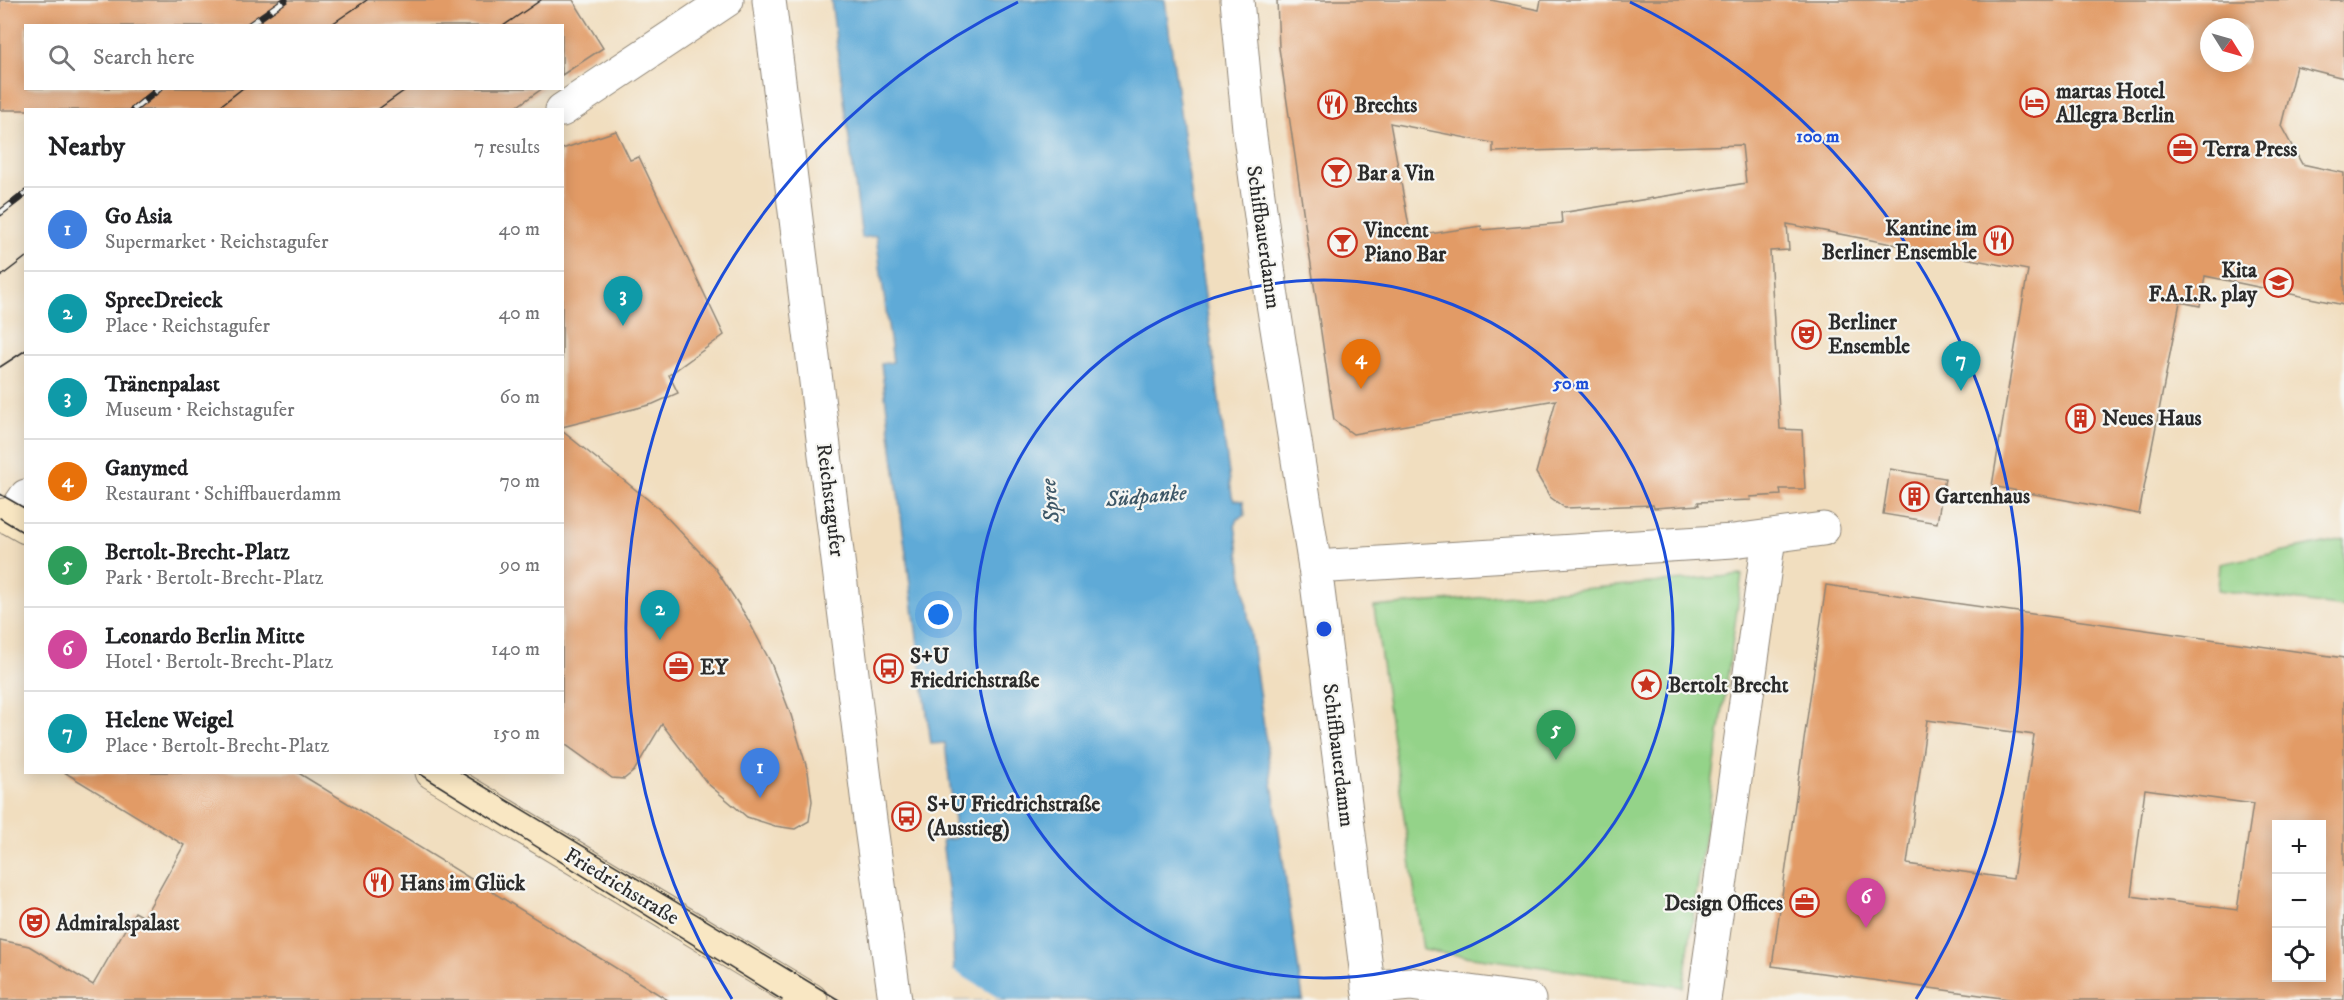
<!DOCTYPE html>
<html lang="en">
<head>
<meta charset="utf-8">
<style>
  :root { --surface:#fff; --page:#f2f2f2; --text:#202124; --muted:#757577; --line:#e0e0e0; --accent:#ea580c }
  body { margin:0; font-family:"IM FELL DW Pica",serif; background:var(--page); color:var(--text) }
  .controls { position:absolute; right:18px; bottom:18px; display:grid; overflow:hidden; border-radius:0px; box-shadow:0 3px 15px #0003 }
  .controls button { width:54px; height:54px; display:grid; place-items:center; padding:0; border:0; border-bottom:2px solid var(--line); background:var(--surface); color:var(--text); font:30px sans-serif }
  .compass { position:absolute; left:2200px; top:18px; width:54px; height:54px; border-radius:50%; background:var(--surface); box-shadow:0 3px 15px #0003; rotate:127deg }
  .you { position:absolute; left:939px; top:615px; width:21px; height:21px; margin:-15px; border:4px solid #fff; border-radius:50%; background:#1a73e8; box-shadow:0 0 0 9px #1a73e833 }
  .badge { display:grid; place-items:center; width:39px; height:39px; border-radius:50%; background:var(--accent); color:#fff; font-size:20px; font-weight:700 }
  .pin { position:absolute; translate:-50% -50px; filter:drop-shadow(0 2px 3px #0008) }
  .pin::after { content:''; position:absolute; top:32px; width:21px; height:18px; background:inherit; clip-path:polygon(0 0,100% 0,50% 100%) }
  .list { margin:0; padding:0; list-style:none }
  h2 { display:flex; justify-content:space-between; align-items:center; height:78px; margin:0; padding:0 24px; font-size:26px }
  h2 small { font-size:20px; font-weight:400; color:var(--muted) }
  .list li { display:grid; grid-template-columns:39px 1fr auto; gap:18px; align-items:center; box-sizing:border-box; height:84px; padding:0 24px; border-top:2px solid var(--line) }
  .list b { display:block; font-size:22px; white-space:nowrap }
  .list p { margin:0; font-size:20px; white-space:nowrap; color:var(--muted) }
  .list em { font-size:20px; font-style:normal; color:var(--muted) }
  .icon { flex:none; width:33px; height:33px; fill:none; stroke:currentColor; stroke-width:2; stroke-linecap:round; stroke-linejoin:round }
  .map { position:relative; flex:none; width:2344px; height:1000px; overflow:hidden }
  .search { position:absolute; background:var(--surface); box-shadow:0 3px 15px #0003; left:24px; top:24px; width:540px; height:66px; display:flex; align-items:center; gap:15px; box-sizing:border-box; padding:0 21px; border-radius:0px; color:var(--muted); font-size:22px }
  .panel { position:absolute; background:var(--surface); box-shadow:0 3px 15px #0003; left:24px; top:108px; width:540px; height:666px; border-radius:0px }
  .map>svg:first-child { display:block }
  .green { fill:#94d389; stroke:#607f5a; stroke-width:1.5 }
  .water { fill:#5faad7; stroke:#456a81; stroke-width:1.5 }
  .pier { fill:#f1debf }
  .building { fill:#e29b66; fill-rule:evenodd }
  .lines { fill:none; stroke-linecap:round; stroke-linejoin:round }
  .minor-casing { stroke:#8e8475; stroke-width:35 }
  .tertiary-casing { stroke:#8e8475; stroke-width:35 }
  .secondary-casing { stroke:#8e8475; stroke-width:35 }
  .minor { stroke:#fff; stroke-width:33 }
  .tertiary { stroke:#fff; stroke-width:33 }
  .secondary { stroke:#f9e7c3; stroke-width:33 }
  .tram { stroke:#2b2b2b; stroke-width:1.5 }
  .rail-casing { stroke:#2b2b2b; stroke-width:7 }
  .rail { stroke:#f6f6f2; stroke-width:4.5; stroke-dasharray:14; stroke-linecap:butt }
  .ring { fill:none; stroke:#1d4ed8; stroke-width:3 }
  .labels { text-anchor:middle; stroke-width:4.5; stroke-linejoin:round; paint-order:stroke }
  .poi-label { font-size:21px; font-weight:bold; fill:#2b2b2b; stroke:#f6f6f2; text-anchor:start }
  .street-label { font-size:21px; fill:#2b2b2b; stroke:#f6f6f2 }
  .water-label { font-size:22px; font-style:italic; fill:#3d5767; stroke:#f6f6f2 }
  .centre { fill:#1d4ed8; stroke:#f6f6f2; stroke-width:3 }
  .ring-label { font-size:18px; text-anchor:middle; font-weight:bold; fill:#1d4ed8; stroke:#f6f6f2; stroke-width:4.5; stroke-linejoin:round; paint-order:stroke }
</style>
</head>
<body>
<div class="map">
<svg width="2344" height="1000" viewBox="0 0 2344 1000">
  <rect width="100%" height="100%" fill="#f6f6f2"/>
  <filter id="ink" filterUnits="userSpaceOnUse"><feTurbulence type="fractalNoise" baseFrequency=".0167" numOctaves="2"/><feDisplacementMap in="SourceGraphic" scale="12" xChannelSelector="R" yChannelSelector="G"/><feConvolveMatrix kernelMatrix="1 2 1 2 8 2 1 2 1" color-interpolation-filters="sRGB"/></filter>
  <filter id="wash" filterUnits="userSpaceOnUse"><feTurbulence type="fractalNoise" baseFrequency=".008" numOctaves="4" result="noise"/><feDisplacementMap in="SourceGraphic" scale="24" xChannelSelector="R" yChannelSelector="G"/><feGaussianBlur stdDeviation="1.35" result="paint"/><feColorMatrix in="noise" values="0 0 0 0 0 0 0 0 0 0 0 0 0 0 0 0 0 1.4 0 .05"/><feComposite in="paint" operator="in"/></filter>
  <g filter="url(#wash)">
    <rect width="100%" height="100%" fill="#f1debf"/>
    <g class="green">
      <path d="M 2344,539 L 2344,607 L 2218,590 L 2220,564 Z"/>
      <path d="M 1742,575 L 1683,987 L 1423,950 L 1374,607 Z"/>
    </g>
    <path class="water" d="M 831,0 L 1165,0 L 1232,496 L 1234,500 L 1243,501 L 1245,515 L 1237,519 L 1235,524 L 1303,1000 L 955,1000 L 952,920 L 942,840 L 956,838 L 945,743 L 931,744 L 881,364 L 893,362 L 876,236 L 862,238 Z"/>
    <path class="pier" d="M 951,969 L 1002,1000 L 952,1000 Z"/>
    <g id="blocks">
      <g class="building">
        <path d="M 0,0 L 573,0 L 603,48 L 562,75 L 562,26 L 26,26 L 26,88 L 543,88 L 512,110 L 0,110 Z"/>
        <path d="M 1277,0 L 1491,0 L 1539,10 L 1541,0 L 2344,0 L 2344,78 L 2296,66 L 2281,126 L 2302,164 L 2344,173 L 2344,305 L 2205,276 L 2200,306 L 2180,302 L 2139,514 L 1992,486 L 2028,270 L 1787,224 L 1789,250 L 1770,251 L 1780,429 L 1802,430 L 1805,489 L 1780,489 L 1781,495 L 1750,497 L 1751,500 L 1698,502 L 1699,505 L 1654,508 L 1653,505 L 1565,508 L 1550,497 L 1536,473 L 1556,400 L 1353,434 L 1334,420 L 1279,48 ZM 2209,27 L 2245,27 L 2245,63 L 2209,63 ZM 1390,123 L 1493,143 L 1493,152 L 1742,145 L 1746,183 L 1561,213 L 1562,223 L 1482,230 L 1481,226 L 1411,237 Z"/>
        <path d="M 616,131 L 630,160 L 639,157 L 724,335 L 669,375 L 678,393 L 653,404 L 562,427 L 562,149 Z"/>
        <path d="M 562,431 L 656,506 L 715,568 L 746,616 L 771,663 L 791,715 L 808,772 L 812,801 L 809,821 L 795,829 L 775,826 L 747,817 L 707,783 L 662,724 L 634,771 L 624,779 L 612,778 L 562,742 Z"/>
        <path d="M 1890,469 L 1945,478 L 1937,523 L 1883,514 Z"/>
        <path d="M 1826,585 L 2344,658 L 2344,1000 L 2016,1000 L 1772,966 ZM 1927,720 L 2034,735 L 2013,879 L 1907,864 ZM 2145,789 L 2253,804 L 2237,910 L 2131,896 ZM 2277,825 L 2322,825 L 2322,978 L 2277,978 Z"/>
        <path d="M 64,772 L 297,772 L 668,1000 L 0,1000 L 0,940 L 29,946 L 93,985 L 135,912 L 144,917 L 184,845 Z"/>
      </g>
    </g>
  </g>
  <g filter="url(#ink)">
    <use href="#blocks" fill-opacity="0" stroke="#8e8475" stroke-width="1.5"/>
    <g class="lines">
      <defs>
        <g id="minor">
          <path d="M 1237,0 L 1249,129 L 1272,297 L 1315,567 L 1370,1000"/>
          <path d="M 562,110 L 727,0"/>
          <path d="M 11,518 L 26,496"/>
          <path d="M 1315,567 L 1733,541 L 1823,529"/>
          <path d="M 1368,988 L 1410,984 L 1529,1000"/>
          <path d="M 1704,1000 L 1769,538"/>
        </g>
        <path id="tertiary" d="M 769,0 L 870,820 L 895,1000"/>
        <g id="secondary">
          <path d="M 0,516 L 5,515 L 26,527"/>
          <path d="M 432,772 L 811,1000"/>
        </g>
      </defs>
      <use href="#minor" class="minor-casing"/>
      <use href="#tertiary" class="tertiary-casing"/>
      <use href="#secondary" class="secondary-casing"/>
      <use href="#minor" class="minor"/>
      <use href="#tertiary" class="tertiary"/>
      <use href="#secondary" class="secondary"/>
      <g class="tram">
        <path d="M 329,26 L 367,0"/>
        <path d="M 503,26 L 541,0"/>
        <path d="M 215,110 L 243,88"/>
        <path d="M 377,110 L 408,88"/>
        <path d="M 0,277 L 26,257"/>
        <path d="M 0,367 L 26,350"/>
        <path d="M 0,494 L 26,509"/>
        <path d="M 0,518 L 26,534"/>
        <path d="M 417,772 L 782,1000"/>
        <path d="M 460,772 L 839,1000"/>
      </g>
      <defs>
        <g id="rail">
          <path d="M 248,26 L 285,0"/>
          <path d="M 133,110 L 160,88"/>
          <path d="M 0,213 L 26,193"/>
        </g>
      </defs>
      <use href="#rail" class="rail-casing"/>
      <use href="#rail" class="rail"/>
    </g>
  </g>
  <g class="ring">
    <circle cx="1324" cy="629" r="349"/>
    <path d="M732 999A698 698 0 0 1 1018 2M1630 2A698 698 0 0 1 1916 999"/>
  </g>
  <defs>
    <symbol id="hotel-ring" viewBox="-11 -11 22 22"><circle r="9.5" fill="#f6f6f2" stroke="#c8321e" stroke-width="1.5"/><path d="M-6-4.5h1.5V1H6V5H4.5V3h-9V5H-6ZM-4 0a1.8 1.8 0 1 1 3.6 0ZM.5 0V-2.5h3Q6-2.5 6 0Z" fill="#c8321e"/></symbol>
    <symbol id="restaurant-ring" viewBox="-11 -11 22 22"><circle r="9.5" fill="#f6f6f2" stroke="#c8321e" stroke-width="1.5"/><path d="M-5-6h1v4h1v-4h1v4h1v-4h1v5L-1.5 .5V6h-2V.5L-5-1ZM5-6V6H3V1.5H1.5Q1.5-4 5-6Z" fill="#c8321e"/></symbol>
    <symbol id="office-ring" viewBox="-11 -11 22 22"><circle r="9.5" fill="#f6f6f2" stroke="#c8321e" stroke-width="1.5"/><path d="M-6-3h4V-5.5h4V-3h4V5H-6ZM-1-4.5V-3h2v-1.5ZM-6 0V1H6V0Z" fill="#c8321e"/></symbol>
    <symbol id="bar-ring" viewBox="-11 -11 22 22"><circle r="9.5" fill="#f6f6f2" stroke="#c8321e" stroke-width="1.5"/><path d="M-6-5H6L.8 .8V4.5H3.5V6h-7V4.5H-.8V.8Z" fill="#c8321e"/></symbol>
    <symbol id="school-ring" viewBox="-11 -11 22 22"><circle r="9.5" fill="#f6f6f2" stroke="#c8321e" stroke-width="1.5"/><path d="M0-5L7-2L0 1L-7-2ZM-4 1L0 2.5L4 1V4Q0 6-4 4Z" fill="#c8321e"/></symbol>
    <symbol id="theatre-ring" viewBox="-11 -11 22 22"><circle r="9.5" fill="#f6f6f2" stroke="#c8321e" stroke-width="1.5"/><path d="M-5-5.5Q0-4 5-5.5V0Q5 5 0 6Q-5 5-5 0ZM-3.3-2.5H-1v1.5H-3.3ZM1-2.5H3.3v1.5H1ZM-2.8 1Q0 5.5 2.8 1Z" fill="#c8321e"/></symbol>
    <symbol id="building-ring" viewBox="-11 -11 22 22"><circle r="9.5" fill="#f6f6f2" stroke="#c8321e" stroke-width="1.5"/><path d="M-4-6H4V6H1V3H-1V6H-4ZM-2.5-4.3h1.7v1.8h-1.7ZM.8-4.3h1.7v1.8H.8ZM-2.5-1h1.7V.8h-1.7ZM.8-1h1.7V.8H.8Z" fill="#c8321e"/></symbol>
    <symbol id="bus-ring" viewBox="-11 -11 22 22"><circle r="9.5" fill="#f6f6f2" stroke="#c8321e" stroke-width="1.5"/><path d="M-5-6H5V4H4V6H2V4H-2V6H-4V4H-5ZM-3.5-4V0h7V-4ZM-3.5 1.2v1.5H-2V1.2ZM2 1.2v1.5H3.5V1.2Z" fill="#c8321e"/></symbol>
    <symbol id="sight-ring" viewBox="-11 -11 22 22"><circle r="9.5" fill="#f6f6f2" stroke="#c8321e" stroke-width="1.5"/><path d="M0-6L1.8-2.2L6-1.7L2.9 1.2L3.7 5.4L0 3.3L-3.7 5.4L-2.9 1.2L-6-1.7L-1.8-2.2Z" fill="#c8321e"/></symbol>
  </defs>
  <g fill-rule="evenodd">
    <use href="#hotel-ring" x="2018" y="86" width="33" height="33"/>
    <use href="#restaurant-ring" x="1316" y="88" width="33" height="33"/>
    <use href="#office-ring" x="2166" y="132" width="33" height="33"/>
    <use href="#bar-ring" x="1320" y="156" width="33" height="33"/>
    <use href="#restaurant-ring" x="1982" y="224" width="33" height="33"/>
    <use href="#bar-ring" x="1326" y="226" width="33" height="33"/>
    <use href="#school-ring" x="2262" y="266" width="33" height="33"/>
    <use href="#theatre-ring" x="1790" y="318" width="33" height="33"/>
    <use href="#building-ring" x="2064" y="402" width="33" height="33"/>
    <use href="#building-ring" x="1898" y="480" width="33" height="33"/>
    <use href="#office-ring" x="662" y="650" width="33" height="33"/>
    <use href="#bus-ring" x="872" y="652" width="33" height="33"/>
    <use href="#sight-ring" x="1630" y="668" width="33" height="33"/>
    <use href="#bus-ring" x="890" y="800" width="33" height="33"/>
    <use href="#restaurant-ring" x="362" y="866" width="33" height="33"/>
    <use href="#office-ring" x="1788" y="886" width="33" height="33"/>
    <use href="#theatre-ring" x="18" y="906" width="33" height="33"/>
  </g>
  <g class="labels">
    <g class="poi-label">
      <text x="2056" y="98">martas Hotel<tspan x="2056" dy="24">Allegra Berlin</tspan></text>
      <text x="1354" y="112">Brechts</text>
      <text x="2203" y="156">Terra Press</text>
      <text x="1357" y="180">Bar a Vin</text>
      <text x="1977" y="235" text-anchor="end">Kantine im<tspan x="1977" dy="24">Berliner Ensemble</tspan></text>
      <text x="1364" y="237">Vincent<tspan x="1364" dy="24">Piano Bar</tspan></text>
      <text x="2257" y="277" text-anchor="end">Kita<tspan x="2257" dy="24">F.A.I.R. play</tspan></text>
      <text x="1828" y="329">Berliner<tspan x="1828" dy="24">Ensemble</tspan></text>
      <text x="2102" y="425">Neues Haus</text>
      <text x="1935" y="503">Gartenhaus</text>
      <text x="910" y="663">S+U<tspan x="910" dy="24">Friedrichstraße</tspan></text>
      <text x="700" y="674">EY</text>
      <text x="1668" y="692">Bertolt Brecht</text>
      <text x="927" y="811">S+U Friedrichstraße<tspan x="927" dy="24">(Ausstieg)</tspan></text>
      <text x="400" y="890">Hans im Glück</text>
      <text x="1783" y="910" text-anchor="end">Design Offices</text>
      <text x="56" y="930">Admiralspalast</text>
    </g>
    <g class="street-label">
      <text transform="translate(1264 237) rotate(82)" y="7">Schiffbauerdamm</text>
      <text transform="translate(831 500) rotate(83)" y="7">Reichstagufer</text>
      <text transform="translate(1339 755) rotate(83)" y="7">Schiffbauerdamm</text>
      <text transform="translate(622 886) rotate(31)" y="7">Friedrichstraße</text>
    </g>
    <g class="water-label">
      <text transform="translate(1146 495) rotate(-5)" y="8">Südpanke</text>
      <text transform="translate(1049 501) rotate(-96)" y="8">Spree</text>
    </g>
  </g>
  <circle cx="1324" cy="629" r="9" class="centre"/>
  <g class="ring-label">
    <text x="1818" y="142">100 m</text>
    <text x="1571" y="389">50 m</text>
  </g>
</svg>
<div class="controls">
<button>+</button>
<button>−</button>
<button><svg class="icon" aria-label="locate" viewBox="0 0 24 24"><circle cx="12" cy="12" r="6"/><path d="M12 2v4M12 18v4M2 12h4M18 12h4"/></svg></button>
</div>
<svg class="compass" viewBox="-18 -18 36 36"><path d="M0-13l5 13h-10z" fill="#e53935"/><path d="M0 13l5-13h-10z" fill="#757577"/></svg>
<div class="you"></div>
<div class="pin badge" style="left:760px;top:798px;background:#3f7fe0">1</div>
<div class="pin badge" style="left:660px;top:640px;background:#0f9aa8">2</div>
<div class="pin badge" style="left:623px;top:326px;background:#0f9aa8">3</div>
<div class="pin badge" style="left:1361px;top:389px;background:#e8710a">4</div>
<div class="pin badge" style="left:1556px;top:760px;background:#2e9e5b">5</div>
<div class="pin badge" style="left:1866px;top:928px;background:#d1479c">6</div>
<div class="pin badge" style="left:1961px;top:391px;background:#0f9aa8">7</div>
<div class="search"><svg class="icon" aria-label="search" viewBox="0 0 24 24"><circle cx="10" cy="10" r="6"/><path d="M15 15l6 6"/></svg>Search here</div>
<section class="panel">
<h2>Nearby<small>7 results</small></h2>
<ul class="list">
<li><span class="badge" style="background:#3f7fe0">1</span><div><b>Go Asia</b><p>Supermarket · Reichstagufer</p></div><em>40 m</em></li>
<li><span class="badge" style="background:#0f9aa8">2</span><div><b>SpreeDreieck</b><p>Place · Reichstagufer</p></div><em>40 m</em></li>
<li><span class="badge" style="background:#0f9aa8">3</span><div><b>Tränenpalast</b><p>Museum · Reichstagufer</p></div><em>60 m</em></li>
<li><span class="badge" style="background:#e8710a">4</span><div><b>Ganymed</b><p>Restaurant · Schiffbauerdamm</p></div><em>70 m</em></li>
<li><span class="badge" style="background:#2e9e5b">5</span><div><b>Bertolt-Brecht-Platz</b><p>Park · Bertolt-Brecht-Platz</p></div><em>90 m</em></li>
<li><span class="badge" style="background:#d1479c">6</span><div><b>Leonardo Berlin Mitte</b><p>Hotel · Bertolt-Brecht-Platz</p></div><em>140 m</em></li>
<li><span class="badge" style="background:#0f9aa8">7</span><div><b>Helene Weigel</b><p>Place · Bertolt-Brecht-Platz</p></div><em>150 m</em></li>
</ul>
</section>
</div>
</body>
</html>
